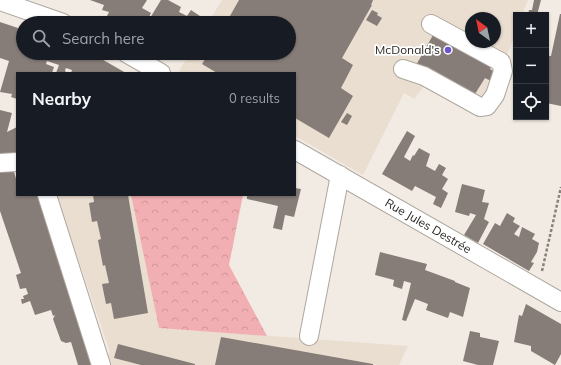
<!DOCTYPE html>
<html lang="en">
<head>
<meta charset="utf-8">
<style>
  :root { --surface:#171b24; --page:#242831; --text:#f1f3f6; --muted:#9ea1a6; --line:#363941 }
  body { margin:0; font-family:Mulish,sans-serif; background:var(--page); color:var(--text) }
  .controls { position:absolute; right:12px; top:12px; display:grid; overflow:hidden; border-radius:0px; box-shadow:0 1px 3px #0004 }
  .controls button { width:36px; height:36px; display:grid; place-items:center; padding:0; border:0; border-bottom:1px solid var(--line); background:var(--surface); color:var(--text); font:20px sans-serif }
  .compass { position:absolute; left:465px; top:12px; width:36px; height:36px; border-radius:50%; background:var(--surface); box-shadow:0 1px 3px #0004; rotate:327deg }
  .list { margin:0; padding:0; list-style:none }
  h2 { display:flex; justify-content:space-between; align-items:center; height:52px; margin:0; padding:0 16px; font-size:17px }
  h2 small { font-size:13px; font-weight:400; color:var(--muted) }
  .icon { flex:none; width:22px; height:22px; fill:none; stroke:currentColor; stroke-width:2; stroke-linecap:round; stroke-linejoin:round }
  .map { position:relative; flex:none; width:561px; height:365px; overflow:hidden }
  .search { position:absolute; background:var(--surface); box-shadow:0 1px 3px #0004; left:16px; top:16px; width:280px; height:44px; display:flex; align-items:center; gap:10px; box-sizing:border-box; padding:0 14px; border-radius:22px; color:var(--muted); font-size:15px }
  .panel { position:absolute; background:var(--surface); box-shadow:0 1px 3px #0004; left:16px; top:72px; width:280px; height:124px; border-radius:0px }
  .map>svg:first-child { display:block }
  .built { fill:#eaded0; fill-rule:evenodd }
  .forest { fill:url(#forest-crowns) }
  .building { fill:#867c78 }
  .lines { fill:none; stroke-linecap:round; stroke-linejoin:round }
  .minor-casing { stroke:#aea79f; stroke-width:20 }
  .path { stroke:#87827d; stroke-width:2.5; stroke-dasharray:3 2; stroke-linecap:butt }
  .minor { stroke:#fff; stroke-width:18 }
  .poi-dot { fill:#6e54cd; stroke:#fff; stroke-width:1.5 }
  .labels { text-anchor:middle; stroke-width:3.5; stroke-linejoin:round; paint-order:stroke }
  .poi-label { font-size:12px; fill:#292623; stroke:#fff; text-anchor:end }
  .street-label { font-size:12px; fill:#292623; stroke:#fff }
</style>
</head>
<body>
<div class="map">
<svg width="561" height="365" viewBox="0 0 561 365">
  <defs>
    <pattern id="forest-crowns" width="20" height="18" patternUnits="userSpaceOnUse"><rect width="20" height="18" fill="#f2afb3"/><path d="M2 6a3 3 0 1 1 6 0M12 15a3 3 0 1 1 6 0" fill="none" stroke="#d0969a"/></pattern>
  </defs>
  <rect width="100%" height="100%" fill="#f2ebe3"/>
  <g class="built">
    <path d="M 222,0 L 528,0 L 522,15 L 516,15 L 516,32 L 505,61 L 505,75 L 488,116 L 426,84 L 414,99 L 404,93 L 363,175 L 295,136 L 295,73 L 183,73 L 179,71 L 190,53 L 289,53 L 289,23 L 208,23 ZM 471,18 L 495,18 L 495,42 L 471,42 Z"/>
    <path d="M 56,195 L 131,195 L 159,328 L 408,346 L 399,365 L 101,365 L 110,352 Z"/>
  </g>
  <path class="forest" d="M 131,195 L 243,195 L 229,265 L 267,336 L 159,328 Z"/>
  <g class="building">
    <path d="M 90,0 L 147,0 L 142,8 L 151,13 L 146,23 L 118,23 L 107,16 L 109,12 L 102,10 L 104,5 Z"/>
    <path d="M 161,0 L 168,0 L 181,7 L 179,12 L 187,16 L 191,10 L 200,16 L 197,20 L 201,23 L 147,23 Z"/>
    <path d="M 239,0 L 373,0 L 371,5 L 372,5 L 342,58 L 353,65 L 341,88 L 353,96 L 329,138 L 295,118 L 295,73 L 217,73 L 202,64 L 209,53 L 289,53 L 289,23 L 226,23 Z"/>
    <path d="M 534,0 L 541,0 L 537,15 L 528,15 L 529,10 L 532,10 Z"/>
    <path d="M 372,10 L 378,13 L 377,15 L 382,18 L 377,26 L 366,20 Z"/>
    <path d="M 560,14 L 561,14 L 561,106 L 546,103 L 546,83 L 548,72 L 546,71 L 546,56 L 551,56 Z"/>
    <path d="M 0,22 L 18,28 L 16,37 L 23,39 L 23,53 L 91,53 L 126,73 L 71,73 L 72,70 L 66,68 L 65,70 L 66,73 L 56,73 L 59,65 L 47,61 L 46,64 L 54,67 L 52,73 L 17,73 L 17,99 L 11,97 L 12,94 L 0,92 L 9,61 L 0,58 Z"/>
    <path d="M 437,28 L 493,63 L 490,69 L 496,73 L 491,81 L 485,78 L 475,94 L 433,70 L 430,75 L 415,67 Z"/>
    <path d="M 0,110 L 12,113 L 7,132 L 17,127 L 17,159 L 0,159 Z"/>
    <path d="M 347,113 L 352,116 L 347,125 L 341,122 Z"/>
    <path d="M 407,131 L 415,136 L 404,157 L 410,161 L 413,155 L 414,156 L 419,148 L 430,154 L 426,166 L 435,171 L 439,164 L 446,168 L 442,175 L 448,179 L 442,189 L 448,193 L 441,208 L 433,204 L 436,197 L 415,186 L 412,191 L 382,174 Z"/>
    <path d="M 13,169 L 17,182 L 17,195 L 38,195 L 96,365 L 78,365 L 71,342 L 66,343 L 61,341 L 53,319 L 55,315 L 53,316 L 51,310 L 35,315 L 30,301 L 22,304 L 21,299 L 24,299 L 23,296 L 28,294 L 26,288 L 20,289 L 16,275 L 21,273 L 0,211 L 0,170 Z"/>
    <path d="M 462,184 L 485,190 L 482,202 L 489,203 L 484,219 L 489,222 L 478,243 L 464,235 L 476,215 L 470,213 L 469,216 L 455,212 Z"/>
    <path d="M 295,188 L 301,189 L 294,217 L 285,215 L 282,230 L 273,228 L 278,206 L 247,199 L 247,195 L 295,195 Z"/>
    <path d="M 93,195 L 128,195 L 148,313 L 114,319 L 111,303 L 106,304 L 102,284 L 109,283 L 105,265 L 103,266 L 98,240 L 101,239 L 97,221 L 92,222 L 89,203 L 94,202 Z"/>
    <path d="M 507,213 L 515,218 L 513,222 L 520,226 L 514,234 L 519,237 L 522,227 L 535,234 L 532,239 L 539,243 L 537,252 L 531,262 L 534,263 L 529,271 L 483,244 L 495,223 L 500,226 Z"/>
    <path d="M 380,252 L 427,264 L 425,270 L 455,281 L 455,282 L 470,288 L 463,317 L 450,312 L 448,318 L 426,310 L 428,304 L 415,299 L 406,321 L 402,320 L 411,283 L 404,281 L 402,289 L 393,286 L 394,280 L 375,275 Z"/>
    <path d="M 526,304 L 561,324 L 561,354 L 555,365 L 531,351 L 531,346 L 514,342 L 519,315 L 522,316 Z"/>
    <path d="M 470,331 L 480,333 L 480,337 L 499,341 L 493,365 L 478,365 L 463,361 Z"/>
    <path d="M 221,337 L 373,364 L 373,365 L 215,365 Z"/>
    <path d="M 118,344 L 195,364 L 195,365 L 141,365 L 114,358 Z"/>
  </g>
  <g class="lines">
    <defs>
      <g id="minor">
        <path d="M 0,1 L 63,23"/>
        <path d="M 126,53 L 161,73"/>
        <path d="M 403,69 L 424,76 L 480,107 L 487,106 L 495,95 L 503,71 L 501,62 L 431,24"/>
        <path d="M 295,150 L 561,302"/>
        <path d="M 0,163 L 17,162"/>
        <path d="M 47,195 L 101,365"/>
        <path d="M 309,336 L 340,175"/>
      </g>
    </defs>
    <use href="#minor" class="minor-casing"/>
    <path class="path" d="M 542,271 L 561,187"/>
    <use href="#minor" class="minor"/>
  </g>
  <circle class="poi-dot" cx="448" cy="50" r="4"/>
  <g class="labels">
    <g class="poi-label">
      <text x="440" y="54">McDonald's</text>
    </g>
    <g class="street-label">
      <text transform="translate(428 226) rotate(30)" y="4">Rue Jules Destrée</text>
    </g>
  </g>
</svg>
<div class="controls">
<button>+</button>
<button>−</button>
<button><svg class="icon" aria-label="locate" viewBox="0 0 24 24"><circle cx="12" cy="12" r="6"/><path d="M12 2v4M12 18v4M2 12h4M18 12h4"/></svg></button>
</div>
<svg class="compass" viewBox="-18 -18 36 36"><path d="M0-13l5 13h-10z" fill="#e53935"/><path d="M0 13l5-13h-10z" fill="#9ea1a6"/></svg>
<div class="search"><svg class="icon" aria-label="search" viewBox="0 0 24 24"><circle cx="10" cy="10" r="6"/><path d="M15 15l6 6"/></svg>Search here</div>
<section class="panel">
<h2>Nearby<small>0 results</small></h2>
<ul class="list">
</ul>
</section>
</div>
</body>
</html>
